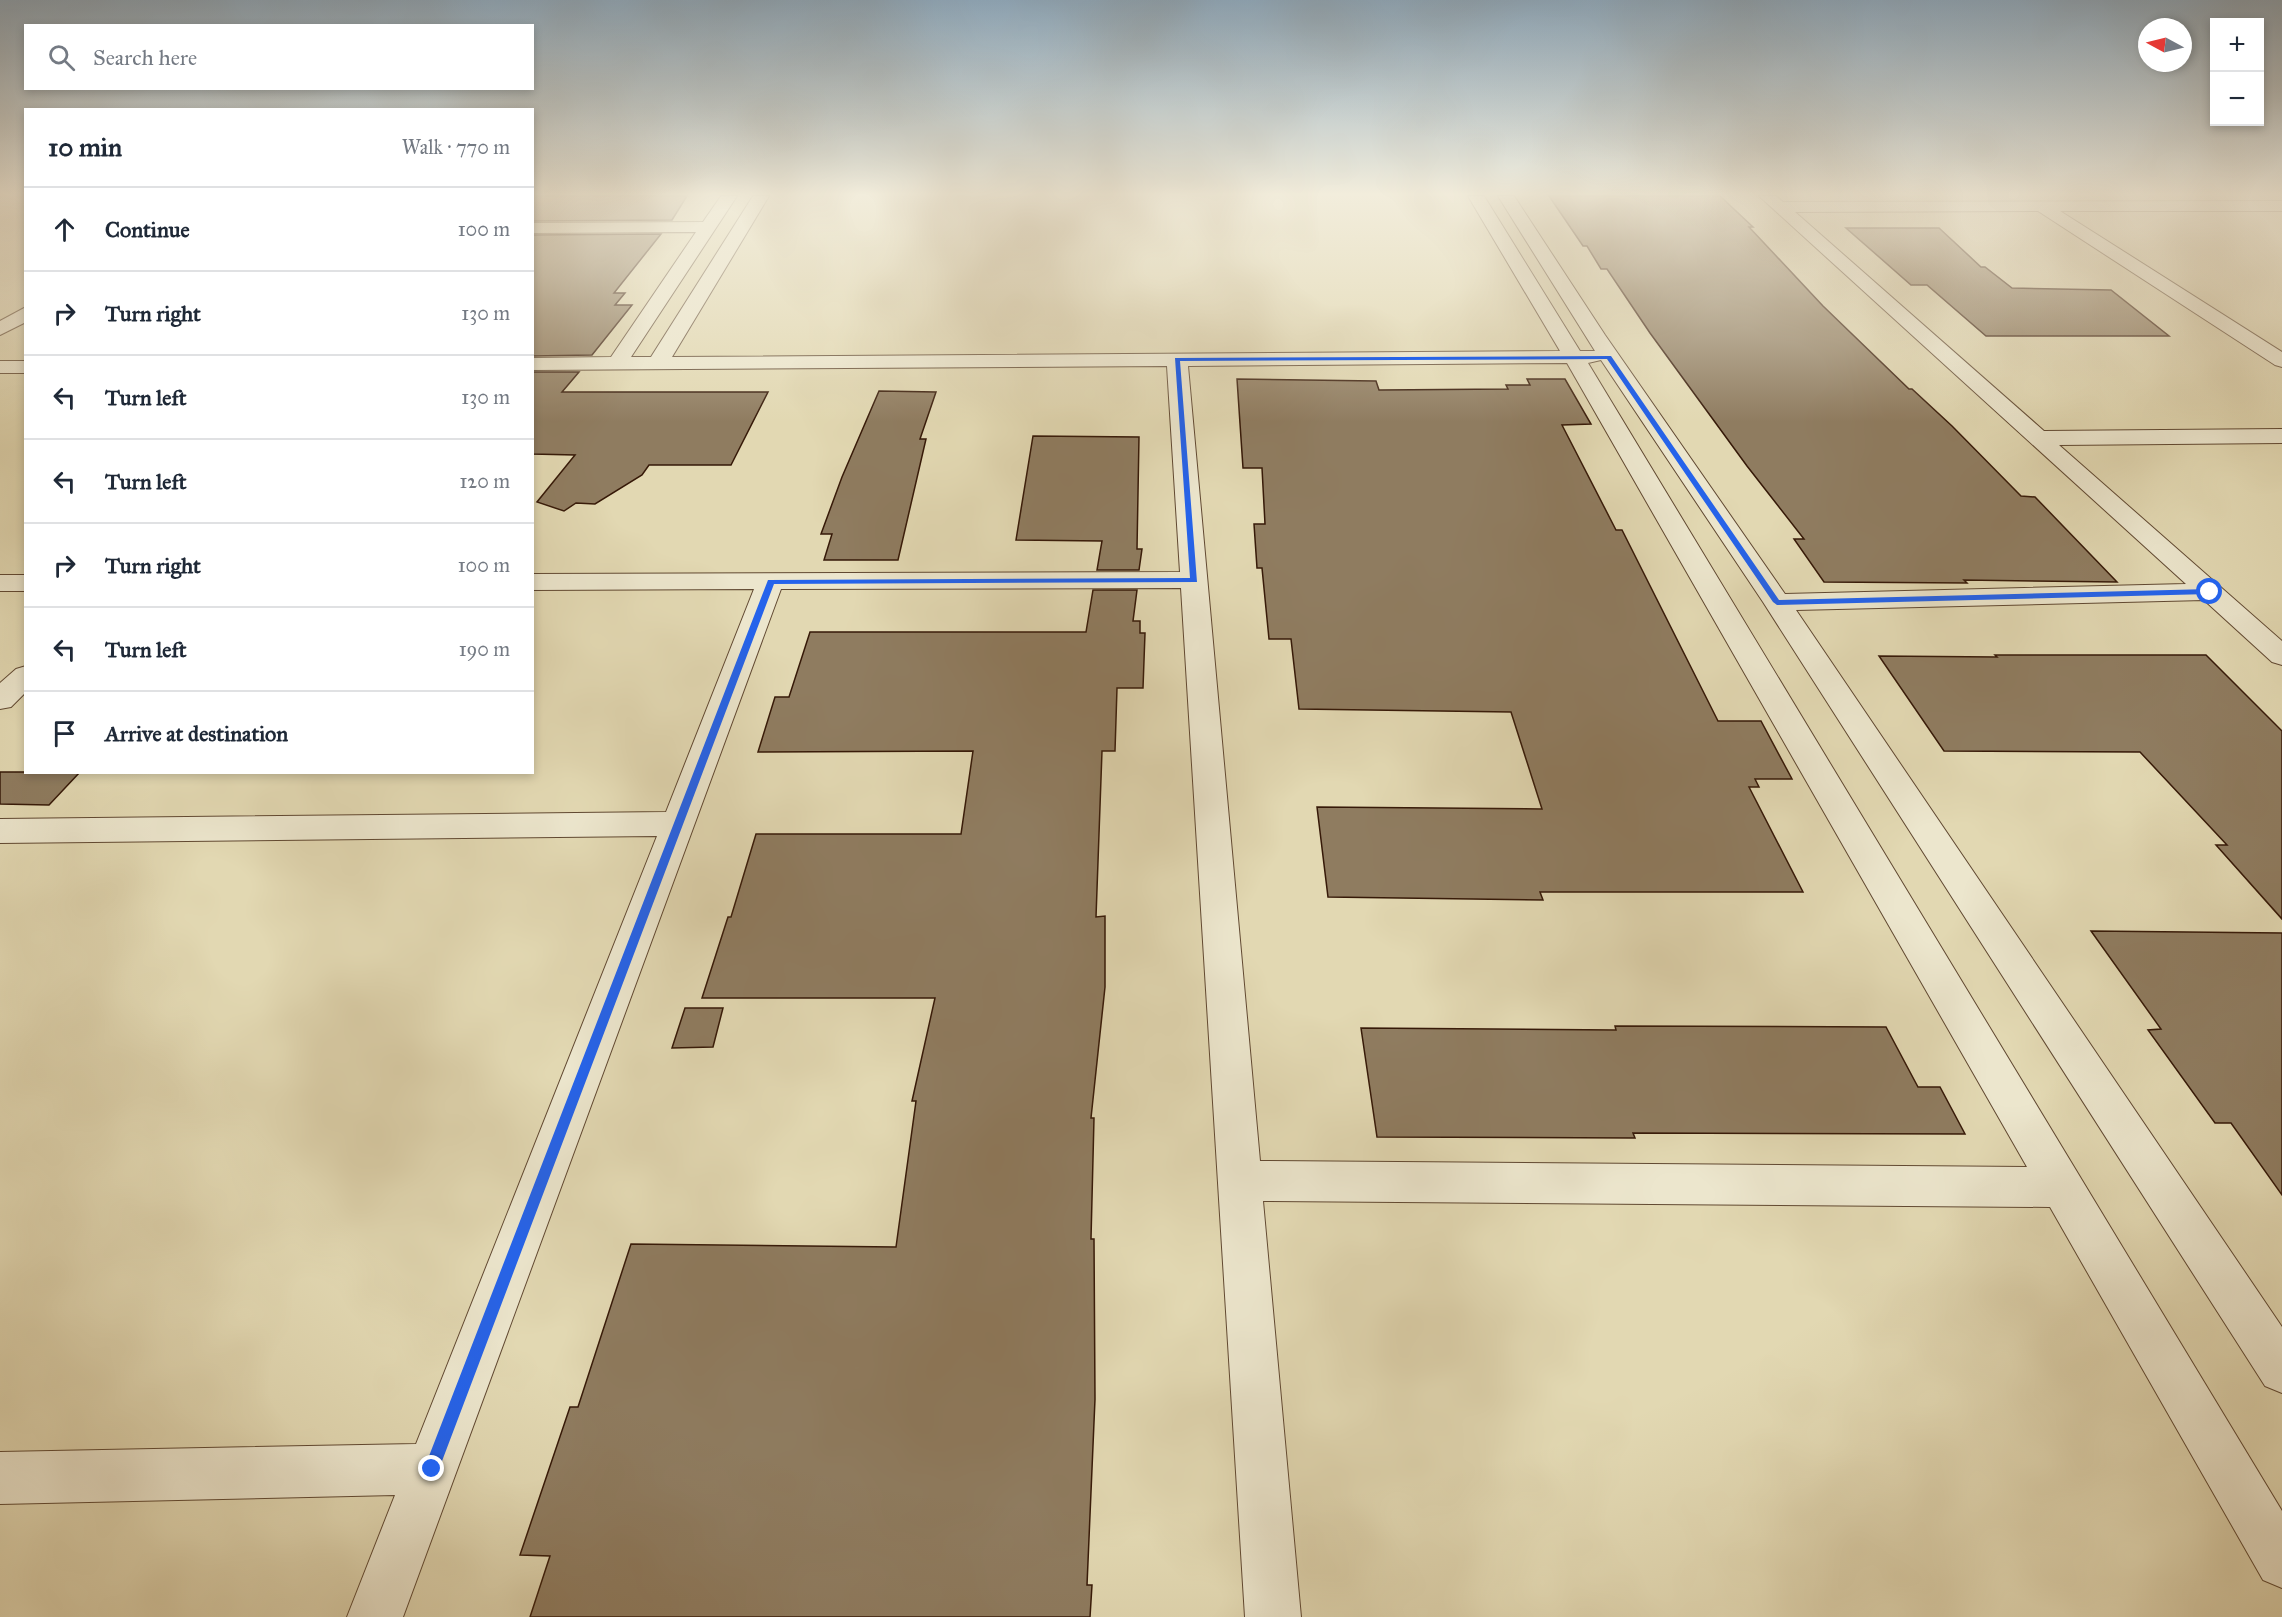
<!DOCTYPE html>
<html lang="en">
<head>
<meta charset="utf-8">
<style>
  :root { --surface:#fff; --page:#f6f6f7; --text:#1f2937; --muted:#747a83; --line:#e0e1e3 }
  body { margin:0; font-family:"IM FELL Great Primer",serif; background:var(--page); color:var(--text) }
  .controls { position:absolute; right:18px; top:18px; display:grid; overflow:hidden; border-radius:0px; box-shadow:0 3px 9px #0003 }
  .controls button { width:54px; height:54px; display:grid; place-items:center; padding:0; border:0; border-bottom:2px solid var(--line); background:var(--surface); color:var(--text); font:30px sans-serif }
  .compass { position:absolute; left:2138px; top:18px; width:54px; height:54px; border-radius:50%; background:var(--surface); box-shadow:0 3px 9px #0003; rotate:277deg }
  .stop { position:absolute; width:18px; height:18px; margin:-14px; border:4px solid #2563eb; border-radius:50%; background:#fff }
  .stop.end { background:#2563eb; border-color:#fff; box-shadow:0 2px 6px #0008 }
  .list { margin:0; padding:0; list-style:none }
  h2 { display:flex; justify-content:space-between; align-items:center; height:78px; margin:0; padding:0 24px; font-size:26px }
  h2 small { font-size:20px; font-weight:400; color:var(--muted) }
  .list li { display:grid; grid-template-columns:39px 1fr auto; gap:18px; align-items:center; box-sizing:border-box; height:84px; padding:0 24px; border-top:2px solid var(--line) }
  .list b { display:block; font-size:22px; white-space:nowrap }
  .list em { font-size:20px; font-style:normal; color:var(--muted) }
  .icon { flex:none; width:33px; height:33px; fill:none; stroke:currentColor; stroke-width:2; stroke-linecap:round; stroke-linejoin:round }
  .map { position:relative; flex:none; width:2282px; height:1617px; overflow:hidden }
  .search { position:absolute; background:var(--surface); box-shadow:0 3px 9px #0003; left:24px; top:24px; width:510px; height:66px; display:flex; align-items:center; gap:15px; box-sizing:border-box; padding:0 21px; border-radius:0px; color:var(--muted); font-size:22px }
  .panel { position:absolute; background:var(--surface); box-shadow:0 3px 9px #0003; left:24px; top:108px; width:510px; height:666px; border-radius:0px }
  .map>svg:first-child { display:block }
  .building { fill:#8f7c60; stroke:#361908; stroke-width:1.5 }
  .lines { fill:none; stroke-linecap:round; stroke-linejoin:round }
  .minor-casing { stroke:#614932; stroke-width:2 }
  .minor { fill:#ece6cd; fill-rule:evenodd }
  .route { fill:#2563eb }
</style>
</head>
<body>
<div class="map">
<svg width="2282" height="1617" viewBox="0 0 2282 1617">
  <rect width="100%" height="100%" fill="#e2d8b2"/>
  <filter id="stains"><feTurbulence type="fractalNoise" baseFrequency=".00333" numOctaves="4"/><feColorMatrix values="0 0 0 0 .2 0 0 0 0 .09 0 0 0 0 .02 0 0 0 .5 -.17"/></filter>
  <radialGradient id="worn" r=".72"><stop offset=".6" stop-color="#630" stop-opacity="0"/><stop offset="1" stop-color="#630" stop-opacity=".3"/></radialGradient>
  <g class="building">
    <path d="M 532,196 L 687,196 L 672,220 L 532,221 Z"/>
    <path d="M 1549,196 L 1720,196 L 1753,227 L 1749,227 L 1823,306 L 1909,389 L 1912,389 L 1952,426 L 2021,496 L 2035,497 L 2117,582 L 1964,580 L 1967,583 L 1824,582 L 1794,539 L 1804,539 L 1747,466 L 1650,333 L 1607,269 L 1601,269 L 1587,246 L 1583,246 Z"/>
    <path d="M 1846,228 L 1939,228 L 1981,267 L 1985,267 L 2012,288 L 2111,290 L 2169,336 L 1986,336 L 1927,285 L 1911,285 Z"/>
    <path d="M 661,234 L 614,293 L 625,293 L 615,305 L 632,305 L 592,355 L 532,356 L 532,235 Z"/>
    <path d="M 532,372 L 579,372 L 562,392 L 768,392 L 731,465 L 649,465 L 642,475 L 595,504 L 576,503 L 564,511 L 537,502 L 575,455 L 532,454 Z"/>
    <path d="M 1237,379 L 1376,381 L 1379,390 L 1508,389 L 1506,385 L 1530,385 L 1527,379 L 1565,379 L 1591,424 L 1562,425 L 1616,530 L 1622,530 L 1718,721 L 1761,721 L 1792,779 L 1755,779 L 1759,787 L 1749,787 L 1803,892 L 1540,892 L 1543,900 L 1328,897 L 1317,807 L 1542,809 L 1511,712 L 1299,709 L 1291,639 L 1269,639 L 1262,568 L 1257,568 L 1254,524 L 1265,524 L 1262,468 L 1243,468 Z"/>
    <path d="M 879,391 L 936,392 L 920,439 L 926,439 L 898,560 L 824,560 L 832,534 L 821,534 L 842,477 Z"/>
    <path d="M 1033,436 L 1139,437 L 1137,549 L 1142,549 L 1139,570 L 1097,570 L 1102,541 L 1016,540 Z"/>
    <path d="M 1093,590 L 1137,590 L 1133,621 L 1140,621 L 1140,633 L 1145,633 L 1143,688 L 1117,688 L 1115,751 L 1102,751 L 1096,917 L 1105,916 L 1105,987 L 1091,1118 L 1094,1118 L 1091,1239 L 1094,1239 L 1095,1399 L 1087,1585 L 1092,1585 L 1090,1617 L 530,1617 L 550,1556 L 520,1555 L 570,1407 L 578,1407 L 631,1244 L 896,1247 L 916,1101 L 912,1101 L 935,998 L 702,998 L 728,917 L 731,917 L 756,834 L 961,834 L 973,751 L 758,752 L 775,697 L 789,697 L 810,632 L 1086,632 Z"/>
    <path d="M 1995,655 L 2206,655 L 2282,731 L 2282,919 L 2216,845 L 2227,845 L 2140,752 L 1944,751 L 1879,656 L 1997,657 Z"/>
    <path d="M 0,772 L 80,772 L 49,805 L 0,804 Z"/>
    <path d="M 2091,931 L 2282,933 L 2282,1195 L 2231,1123 L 2215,1123 L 2148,1030 L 2161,1029 Z"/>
    <path d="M 685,1008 L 723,1008 L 713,1047 L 672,1048 Z"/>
    <path d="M 1615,1026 L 1886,1027 L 1918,1087 L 1940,1087 L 1965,1134 L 1633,1133 L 1635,1138 L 1377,1137 L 1361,1028 L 1616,1030 Z"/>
  </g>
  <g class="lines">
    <defs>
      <g id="minor">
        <path d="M 721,196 L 737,196 L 631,357 L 651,357 L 753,196 L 769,196 L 672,357 L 1560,351 L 1468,196 L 1484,196 L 1580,351 L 1595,351 L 1498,196 L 1514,196 L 1605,335 L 1785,594 L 2186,584 L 1759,196 L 1776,196 L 1783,202 L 2282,201 L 2282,211 L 2060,211 L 2282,352 L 2282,367 L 2275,365 L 2038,211 L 1795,212 L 2044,431 L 2282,429 L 2282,443 L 2059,445 L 2282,641 L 2282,665 L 2272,662 L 2204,600 L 1796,610 L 2282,1327 L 2282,1393 L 2265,1386 L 1763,602 L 1601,360 L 1588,363 L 2282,1511 L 2282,1588 L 2263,1580 L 2050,1207 L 1263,1201 L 1301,1617 L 1245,1617 L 1181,588 L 781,589 L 403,1617 L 347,1617 L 395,1495 L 0,1504 L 0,1452 L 416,1444 L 657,836 L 0,843 L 0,819 L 666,812 L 754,589 L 532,590 L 532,574 L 1180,572 L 1167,366 L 532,370 L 532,358 L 611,357 L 696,232 L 532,233 L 532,223 L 703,222 ZM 1567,363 L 2027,1167 L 1260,1161 L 1188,366 Z"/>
        <path d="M 26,307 L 26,322 L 0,335 L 0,321 Z"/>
        <rect x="0" y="361" width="26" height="12"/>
        <rect x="0" y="575" width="26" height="16"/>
        <path d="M 26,666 L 26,692 L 11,707 L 0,709 L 0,683 L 16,669 Z"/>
      </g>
    </defs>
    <use href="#minor" class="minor-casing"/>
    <use href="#minor" class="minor"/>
  </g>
  <linearGradient id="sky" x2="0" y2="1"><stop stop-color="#8ea8bb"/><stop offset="0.46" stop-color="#f2eddc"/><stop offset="1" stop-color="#f2eddc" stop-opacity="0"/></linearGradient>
  <rect width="2282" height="422" fill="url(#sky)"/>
  <path class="route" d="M 1611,356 L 1779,600 L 2210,589 L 2214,592 L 2210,594 L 1777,605 L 1773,602 L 1607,359 L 1180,361 L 1197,582 L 774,584 L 439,1469 L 437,1474 L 432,1476 L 426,1474 L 424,1469 L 768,580 L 1190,578 L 1175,358 Z"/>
  <rect width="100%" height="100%" filter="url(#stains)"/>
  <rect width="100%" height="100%" fill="url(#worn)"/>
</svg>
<div class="controls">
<button>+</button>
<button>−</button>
</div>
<svg class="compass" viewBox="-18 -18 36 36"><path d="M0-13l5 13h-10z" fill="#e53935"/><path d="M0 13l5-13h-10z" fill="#747a83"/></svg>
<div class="stop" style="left:2210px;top:592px"></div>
<div class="stop end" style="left:432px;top:1469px"></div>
<div class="search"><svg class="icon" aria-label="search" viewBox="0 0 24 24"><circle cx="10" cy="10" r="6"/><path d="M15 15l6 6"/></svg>Search here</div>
<section class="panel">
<h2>10 min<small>Walk · 770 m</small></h2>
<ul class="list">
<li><svg class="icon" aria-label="ahead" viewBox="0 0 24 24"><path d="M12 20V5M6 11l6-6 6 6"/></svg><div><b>Continue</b></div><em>100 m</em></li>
<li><svg class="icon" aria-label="right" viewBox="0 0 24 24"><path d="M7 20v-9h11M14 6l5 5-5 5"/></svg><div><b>Turn right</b></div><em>130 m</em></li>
<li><svg class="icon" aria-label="left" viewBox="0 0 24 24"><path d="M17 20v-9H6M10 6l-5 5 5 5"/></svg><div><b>Turn left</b></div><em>130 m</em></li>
<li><svg class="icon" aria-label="left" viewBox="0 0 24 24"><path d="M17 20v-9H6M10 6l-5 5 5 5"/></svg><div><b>Turn left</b></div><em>120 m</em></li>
<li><svg class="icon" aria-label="right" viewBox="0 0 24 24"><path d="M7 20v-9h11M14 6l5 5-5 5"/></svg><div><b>Turn right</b></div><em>100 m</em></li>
<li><svg class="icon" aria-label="left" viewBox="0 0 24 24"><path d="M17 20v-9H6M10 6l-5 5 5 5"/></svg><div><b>Turn left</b></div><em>190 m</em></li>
<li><svg class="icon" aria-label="arrive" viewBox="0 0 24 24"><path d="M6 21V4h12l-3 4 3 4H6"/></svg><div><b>Arrive at destination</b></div></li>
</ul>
</section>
</div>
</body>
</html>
